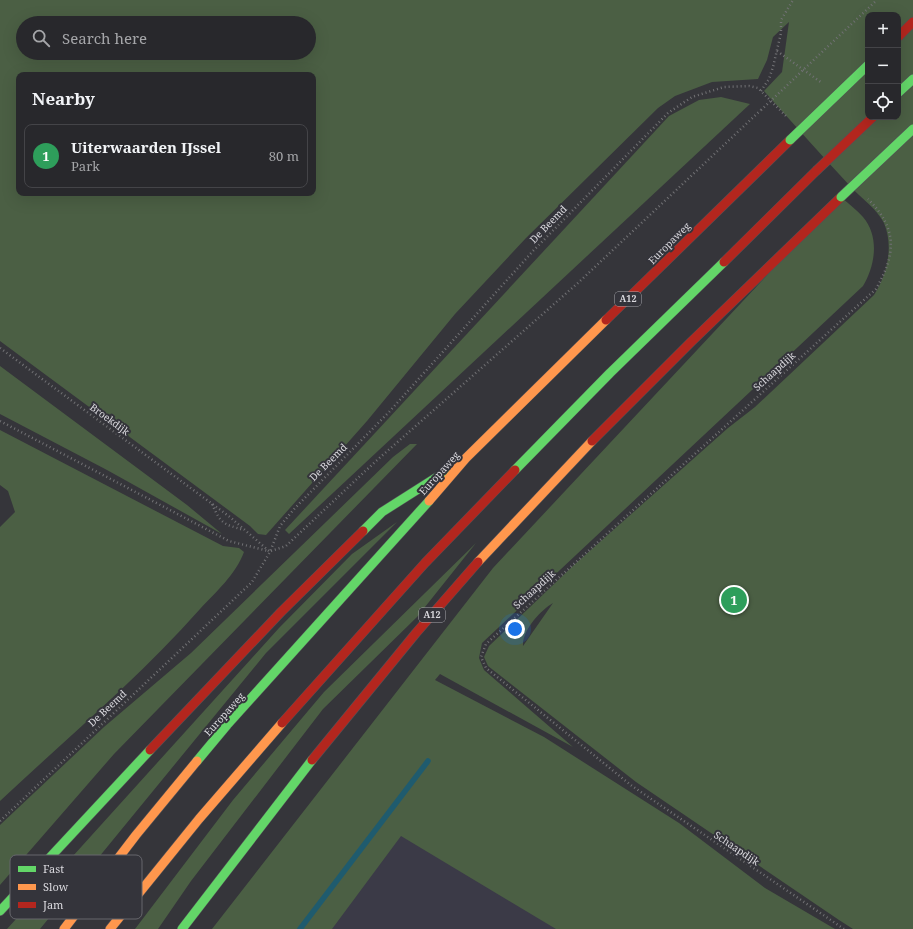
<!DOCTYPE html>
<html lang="en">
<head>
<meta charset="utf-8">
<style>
  :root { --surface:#28282c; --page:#303034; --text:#f1f3f6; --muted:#a5a6a9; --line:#444448; --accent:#95b2f1 }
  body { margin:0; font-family:"Noto Serif",serif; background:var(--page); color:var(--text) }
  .controls { position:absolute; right:12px; top:12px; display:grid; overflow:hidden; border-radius:8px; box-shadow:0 4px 16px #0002 }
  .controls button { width:36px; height:36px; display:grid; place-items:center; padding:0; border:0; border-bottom:1px solid var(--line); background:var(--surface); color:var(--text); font:20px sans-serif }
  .you { position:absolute; left:515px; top:629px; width:14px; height:14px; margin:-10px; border:3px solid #fff; border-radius:50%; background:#1a73e8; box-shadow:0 0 0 6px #1a73e833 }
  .badge { display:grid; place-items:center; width:26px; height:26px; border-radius:50%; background:var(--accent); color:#fff; font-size:13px; font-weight:700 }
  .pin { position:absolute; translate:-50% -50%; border:2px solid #fff; box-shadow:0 1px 4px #0006 }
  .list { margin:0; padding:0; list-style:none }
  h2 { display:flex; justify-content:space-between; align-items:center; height:52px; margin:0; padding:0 16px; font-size:17px }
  h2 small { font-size:13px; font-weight:400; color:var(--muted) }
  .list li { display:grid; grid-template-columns:26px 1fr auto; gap:12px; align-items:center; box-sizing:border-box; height:64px; margin:0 8px 8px; padding:0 8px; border:1px solid var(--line); border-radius:8px }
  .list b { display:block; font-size:15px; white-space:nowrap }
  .list p { margin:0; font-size:13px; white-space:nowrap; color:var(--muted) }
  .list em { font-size:13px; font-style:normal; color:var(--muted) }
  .icon { flex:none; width:22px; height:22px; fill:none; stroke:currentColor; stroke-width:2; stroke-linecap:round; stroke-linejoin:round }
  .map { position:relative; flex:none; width:913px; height:929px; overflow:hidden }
  .search { position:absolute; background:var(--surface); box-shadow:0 4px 16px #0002; left:16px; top:16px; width:300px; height:44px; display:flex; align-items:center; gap:10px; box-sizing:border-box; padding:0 14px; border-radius:22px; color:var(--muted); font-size:15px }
  .panel { position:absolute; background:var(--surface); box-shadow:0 4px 16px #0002; left:16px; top:72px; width:300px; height:124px; border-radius:8px }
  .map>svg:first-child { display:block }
  .built { fill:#3b3a47 }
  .green { fill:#4b5f44; fill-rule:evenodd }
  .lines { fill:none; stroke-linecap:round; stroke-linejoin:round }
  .stream { stroke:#1f5b6e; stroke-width:5.5 }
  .fast-casing { stroke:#535257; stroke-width:10 }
  .slow-casing { stroke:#535257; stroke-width:10 }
  .jam-casing { stroke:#535257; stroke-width:10 }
  .path { stroke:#727275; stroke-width:2.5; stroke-dasharray:1 3; stroke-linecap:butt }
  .fast { stroke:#63d668; stroke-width:9 }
  .slow { stroke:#ff974d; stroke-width:9 }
  .jam { stroke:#b3261e; stroke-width:9 }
  .fast-bridge-casing { stroke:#535257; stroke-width:10; stroke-linecap:butt }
  .jam-bridge-casing { stroke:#535257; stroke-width:10; stroke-linecap:butt }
  .path-bridge { stroke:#727275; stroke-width:2.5; stroke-dasharray:1 3; stroke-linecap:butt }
  .fast-bridge { stroke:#63d668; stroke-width:9 }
  .jam-bridge { stroke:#b3261e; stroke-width:9 }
  .labels { text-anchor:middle; stroke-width:4; stroke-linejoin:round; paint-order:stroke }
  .shield { fill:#34343b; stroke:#a8a8ad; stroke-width:1 }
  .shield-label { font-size:9px; font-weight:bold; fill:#dad9de }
  .street-label { font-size:10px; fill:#dad9de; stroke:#34343b }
  .key { fill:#34343b; stroke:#66666c; stroke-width:1 }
  .key-label { font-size:11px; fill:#dad9de }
</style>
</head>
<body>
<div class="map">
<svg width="913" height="929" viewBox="0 0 913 929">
  <rect width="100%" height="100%" fill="#35353a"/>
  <path class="built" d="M 399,790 L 617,929 L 280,929 Z"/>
  <g class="green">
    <path d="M 0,0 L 913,0 L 913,929 L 853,929 L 839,920 L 636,782 L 488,666 L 484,657 L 489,646 L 574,565 L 728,428 L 755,407 L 874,295 C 887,275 894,247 884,223 C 877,209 862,199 851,187 C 822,156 793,123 764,91 L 782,72 L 789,22 L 773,37 L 767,60 L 758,79 L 712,82 L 675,96 L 658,108 L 526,238 L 455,314 L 367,421 L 266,535 L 258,534 L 250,526 L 0,341 ZM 868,15 L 898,15 L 898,117 L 868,117 ZM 23,23 L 309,23 L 309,53 L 23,53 ZM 19,75 L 313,75 L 313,193 L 19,193 ZM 553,603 L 523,646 C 522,630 541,610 553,603 Z"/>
    <path d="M 721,97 L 750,104 L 289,534 L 285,530 L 669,116 L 699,100 Z"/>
    <path d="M 842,198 C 849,204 857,210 863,217 C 880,237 875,266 863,286 L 482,643 L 479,658 L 484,670 L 573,747 L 440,674 L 435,680 L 544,737 L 679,823 L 765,888 L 835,929 L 556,929 L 401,836 L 332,929 L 212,929 L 493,568 L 814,225 Z"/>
    <path d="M 0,366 L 187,505 L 222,534 L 107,470 L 0,414 Z"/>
    <path d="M 0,430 L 223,546 L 239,548 L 244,552 C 236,574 216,592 200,609 C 139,678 67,738 0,801 L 0,527 L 15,512 L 8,491 L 0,485 Z"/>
    <path d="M 410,444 L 417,444 L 114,754 L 0,885 L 0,825 L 104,727 L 191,653 L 393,457 Z"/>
    <path d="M 397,522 L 266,653 L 40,929 L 7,929 L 279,628 L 352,554 Z"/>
    <path d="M 476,543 L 417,617 L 323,709 L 191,881 L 158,929 L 135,929 L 233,800 L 324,692 Z"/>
  </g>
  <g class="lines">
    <path class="stream" d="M 300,929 L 428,761"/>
    <defs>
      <g id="fast">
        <path d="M 898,93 L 913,79"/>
        <path d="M 515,470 L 610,373 L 724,262"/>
        <path d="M 363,531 L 382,512 L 445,472"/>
        <path d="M 197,761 L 227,725 L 429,501"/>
        <path d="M 0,911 L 150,750"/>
        <path d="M 182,929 L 312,760"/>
      </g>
      <g id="slow">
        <path d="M 429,501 L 466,458 L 606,320"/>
        <path d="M 478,562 L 592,441"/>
        <path d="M 64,929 L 136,835 L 197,761"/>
        <path d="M 110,929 L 199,819 L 282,723"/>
      </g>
      <g id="jam">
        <path d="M 898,37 L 913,22"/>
        <path d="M 724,262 L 816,171"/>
        <path d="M 606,320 L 790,140"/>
        <path d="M 592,441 L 691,342 L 841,197"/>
        <path d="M 282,723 L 425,563 L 515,470"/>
        <path d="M 150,750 L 281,612 L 363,531"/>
        <path d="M 312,760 L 416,633 L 478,562"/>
      </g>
    </defs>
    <use href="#fast" class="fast-casing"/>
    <use href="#slow" class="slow-casing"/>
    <use href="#jam" class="jam-casing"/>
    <g class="path">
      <path d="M 777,51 L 822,83"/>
      <path d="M 761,91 L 769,79 L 773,67 L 781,33 L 781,20 L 793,0"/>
      <path d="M 0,348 L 230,517 L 270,552"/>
      <path d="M 0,421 L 229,541 L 268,551"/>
      <path d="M 212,504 C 221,524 223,524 244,530"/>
      <path d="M 271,551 L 286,546 L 376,461 L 579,282 L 761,110"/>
      <path d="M 0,821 L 252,582 L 270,552 L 280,526 L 295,508 L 389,412 L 533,251 L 668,113 L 692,97 L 724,87 L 749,86 L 758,88 L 786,116"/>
      <path d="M 844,929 L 632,786 L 486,668 L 481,657 L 486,644 L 876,289 C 896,254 898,229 868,199"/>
    </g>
    <use href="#fast" class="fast"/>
    <use href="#slow" class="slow"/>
    <use href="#jam" class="jam"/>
    <defs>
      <g id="fast-bridge">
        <path d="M 790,140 L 868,65"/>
        <path d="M 841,197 L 913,129"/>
      </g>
      <path id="jam-bridge" d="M 816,171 L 873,117"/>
    </defs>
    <use href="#fast-bridge" class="fast-bridge-casing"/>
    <use href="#jam-bridge" class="jam-bridge-casing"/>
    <path class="path-bridge" d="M 761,110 L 877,0"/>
    <use href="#fast-bridge" class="fast-bridge"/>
    <use href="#jam-bridge" class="jam-bridge"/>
  </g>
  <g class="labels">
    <g class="shield">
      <rect x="615" y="292" width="26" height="14" rx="3"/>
      <rect x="419" y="608" width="26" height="14" rx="3"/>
    </g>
    <g class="shield-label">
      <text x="628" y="302">A12</text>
      <text x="432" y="618">A12</text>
    </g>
    <g class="street-label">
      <text transform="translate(548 224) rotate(-46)" y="4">De Beemd</text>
      <text transform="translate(669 243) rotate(-45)" y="4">Europaweg</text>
      <text transform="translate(774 371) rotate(-42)" y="4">Schaapdijk</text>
      <text transform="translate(110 419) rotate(36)" y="4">Broekdijk</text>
      <text transform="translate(328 462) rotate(-45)" y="4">De Beemd</text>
      <text transform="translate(439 473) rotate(-48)" y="4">Europaweg</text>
      <text transform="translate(534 589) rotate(-42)" y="4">Schaapdijk</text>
      <text transform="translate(107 708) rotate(-43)" y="4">De Beemd</text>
      <text transform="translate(224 714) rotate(-48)" y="4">Europaweg</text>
      <text transform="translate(737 848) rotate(34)" y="4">Schaapdijk</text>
    </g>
  </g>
  <rect x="10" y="855" width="132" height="64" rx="6" class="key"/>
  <rect x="18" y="866" width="18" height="6" fill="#63d668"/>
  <rect x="18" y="884" width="18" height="6" fill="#ff974d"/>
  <rect x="18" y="902" width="18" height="6" fill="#b3261e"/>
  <g class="key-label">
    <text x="43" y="873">Fast</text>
    <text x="43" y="891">Slow</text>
    <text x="43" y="909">Jam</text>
  </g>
</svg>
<div class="controls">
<button>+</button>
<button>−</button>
<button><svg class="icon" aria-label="locate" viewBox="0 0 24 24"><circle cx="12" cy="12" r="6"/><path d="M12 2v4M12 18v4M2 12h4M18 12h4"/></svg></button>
</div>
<div class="you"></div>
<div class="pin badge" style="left:734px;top:600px;background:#2e9e5b">1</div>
<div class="search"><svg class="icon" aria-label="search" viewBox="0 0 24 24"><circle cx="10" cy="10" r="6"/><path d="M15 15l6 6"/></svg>Search here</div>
<section class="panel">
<h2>Nearby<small></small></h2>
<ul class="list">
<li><span class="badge" style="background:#2e9e5b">1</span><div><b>Uiterwaarden IJssel</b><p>Park</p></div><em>80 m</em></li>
</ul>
</section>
</div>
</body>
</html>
